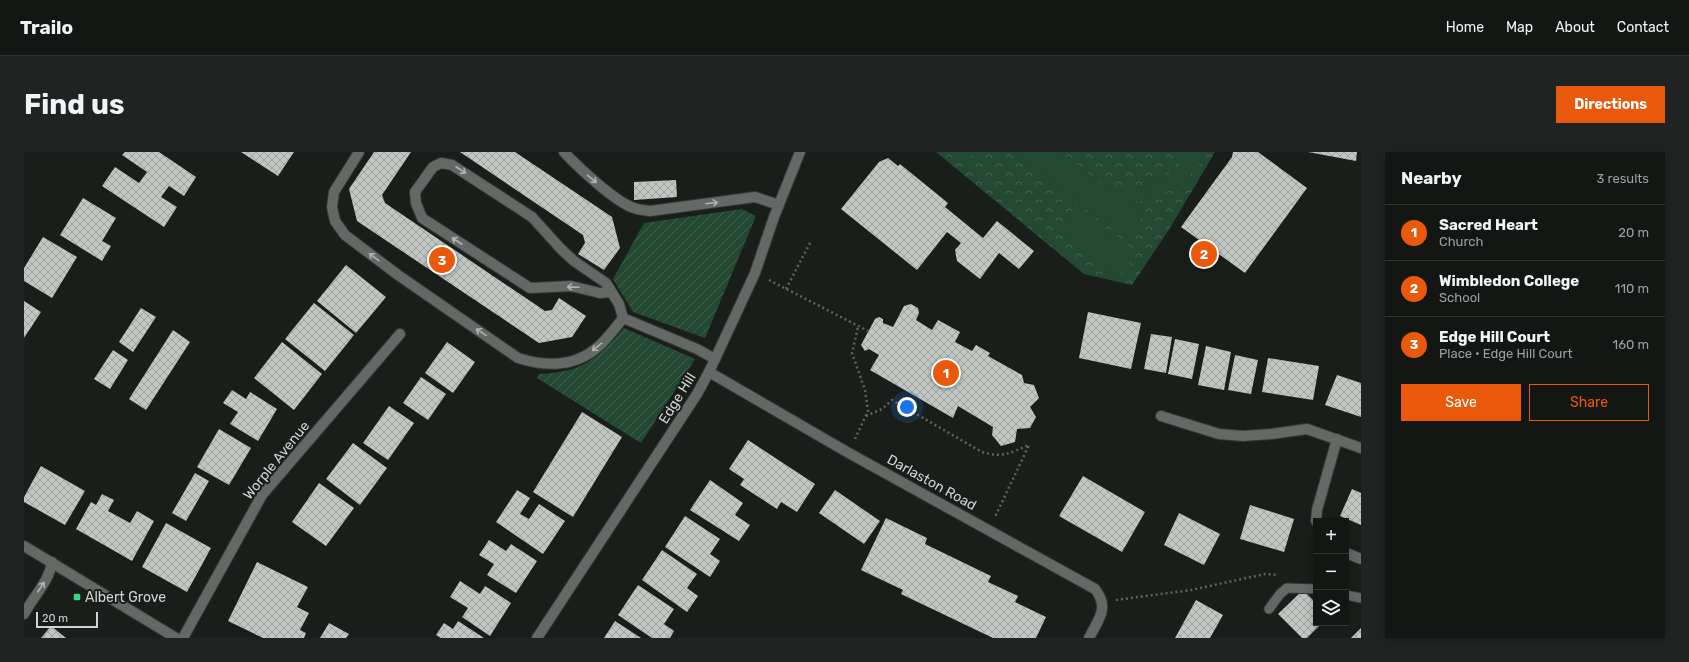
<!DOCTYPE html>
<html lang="en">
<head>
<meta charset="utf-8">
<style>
  :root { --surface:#141614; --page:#212322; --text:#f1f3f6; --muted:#9d9fa0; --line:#333534; --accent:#ea580c }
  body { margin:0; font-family:Rubik,sans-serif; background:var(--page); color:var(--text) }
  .controls { position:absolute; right:12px; bottom:12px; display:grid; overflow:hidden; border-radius:0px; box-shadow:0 2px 10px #0003 }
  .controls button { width:36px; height:36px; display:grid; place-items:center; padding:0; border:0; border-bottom:1px solid var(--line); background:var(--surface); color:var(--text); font:20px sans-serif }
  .scale { position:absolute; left:12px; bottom:10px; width:62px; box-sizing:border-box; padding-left:4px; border:2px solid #d0d3d1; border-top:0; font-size:11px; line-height:14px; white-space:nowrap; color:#d0d3d1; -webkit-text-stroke:3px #1a1e1b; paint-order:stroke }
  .you { position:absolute; left:883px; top:255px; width:14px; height:14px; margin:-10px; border:3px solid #fff; border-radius:50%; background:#1a73e8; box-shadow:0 0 0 6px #1a73e833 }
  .badge { display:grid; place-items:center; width:26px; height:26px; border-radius:50%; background:var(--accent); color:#fff; font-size:13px; font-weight:700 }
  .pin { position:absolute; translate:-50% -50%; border:2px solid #fff; box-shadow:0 1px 4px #0006 }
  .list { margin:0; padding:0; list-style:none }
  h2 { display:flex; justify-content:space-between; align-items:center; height:52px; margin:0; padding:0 16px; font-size:17px }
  h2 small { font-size:13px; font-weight:400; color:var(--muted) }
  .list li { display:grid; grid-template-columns:26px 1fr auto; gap:12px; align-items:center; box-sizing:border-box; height:56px; padding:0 16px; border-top:1px solid var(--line) }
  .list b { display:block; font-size:15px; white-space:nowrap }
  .list p { margin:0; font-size:13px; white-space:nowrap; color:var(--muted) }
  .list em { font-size:13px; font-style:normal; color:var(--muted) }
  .actions { display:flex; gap:8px; padding:12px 16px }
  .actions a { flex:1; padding:9px 0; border:1px solid var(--accent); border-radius:0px; text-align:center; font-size:14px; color:var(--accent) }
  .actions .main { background:var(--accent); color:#fff }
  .icon { flex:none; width:22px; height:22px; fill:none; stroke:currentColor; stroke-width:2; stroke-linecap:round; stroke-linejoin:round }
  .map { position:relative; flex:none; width:1337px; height:486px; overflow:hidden; border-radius:0px }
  header { display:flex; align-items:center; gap:24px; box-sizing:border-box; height:56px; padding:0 20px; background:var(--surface); border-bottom:1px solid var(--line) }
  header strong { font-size:19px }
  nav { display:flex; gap:22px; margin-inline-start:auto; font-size:14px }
  .intro { display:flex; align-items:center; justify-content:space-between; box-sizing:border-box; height:96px; padding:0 24px }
  h1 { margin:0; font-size:28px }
  .button { padding:10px 18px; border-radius:0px; background:var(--accent); color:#fff; font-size:14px; font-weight:700 }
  main { display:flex; gap:24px; padding:0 24px }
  aside { flex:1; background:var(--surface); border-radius:0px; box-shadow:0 2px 10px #0003 }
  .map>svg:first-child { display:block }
  .park { fill:url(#park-crowns) }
  .garden { fill:url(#garden-furrows) }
  .pitch { fill:#244932 }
  .building { fill:url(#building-cross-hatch) }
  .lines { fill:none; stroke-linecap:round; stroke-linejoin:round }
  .lane-casing { stroke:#363937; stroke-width:11 }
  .street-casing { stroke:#363937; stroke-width:12 }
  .secondary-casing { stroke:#363937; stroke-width:12 }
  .path { stroke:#606461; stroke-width:2.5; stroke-dasharray:2 3; stroke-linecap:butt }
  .lane { stroke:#646966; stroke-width:9 }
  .street { stroke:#646966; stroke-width:10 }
  .secondary { stroke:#646966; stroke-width:10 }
  .oneway { stroke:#b0b3b1 }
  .poi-dot { fill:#32d882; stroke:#1a1e1b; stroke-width:1.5 }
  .labels { text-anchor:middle; stroke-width:4; stroke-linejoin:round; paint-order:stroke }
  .street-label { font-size:14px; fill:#d0d3d1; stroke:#1a1e1b }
  .poi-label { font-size:14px; fill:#d0d3d1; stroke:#1a1e1b; text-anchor:start }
</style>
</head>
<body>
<header>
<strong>Trailo</strong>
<nav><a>Home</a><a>Map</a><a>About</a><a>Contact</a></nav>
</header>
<div class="intro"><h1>Find us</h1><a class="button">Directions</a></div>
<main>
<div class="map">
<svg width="1337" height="486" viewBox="0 0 1337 486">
  <defs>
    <pattern id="park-crowns" width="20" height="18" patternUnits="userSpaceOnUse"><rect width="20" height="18" fill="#244932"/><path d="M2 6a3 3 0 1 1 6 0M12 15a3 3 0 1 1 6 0" fill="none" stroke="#43624f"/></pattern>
    <pattern id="garden-furrows" width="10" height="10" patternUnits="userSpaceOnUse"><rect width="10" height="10" fill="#244932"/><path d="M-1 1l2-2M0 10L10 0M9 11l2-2" fill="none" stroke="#43624f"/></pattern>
    <pattern id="building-cross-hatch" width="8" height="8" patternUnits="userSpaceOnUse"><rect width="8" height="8" fill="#c0c6c2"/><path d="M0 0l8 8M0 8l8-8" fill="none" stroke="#a0a4a1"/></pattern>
  </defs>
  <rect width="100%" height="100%" fill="#1a1e1b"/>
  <path class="park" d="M 912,0 L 1191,0 L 1146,76 L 1108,133 L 1060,122 Z"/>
  <g class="garden">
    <path d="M 718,57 L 732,64 L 681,186 L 609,160 L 589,127 L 620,71 Z"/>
    <path d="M 600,176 L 671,207 L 617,291 L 513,226 L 515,222 C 559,220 572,208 600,176 Z"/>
  </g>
  <g class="pitch">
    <path d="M 927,0 L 950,0 L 941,11 Z"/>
    <path d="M 988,0 L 1036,0 L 1089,40 C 1121,34 1147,29 1165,0 L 1183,0 C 1161,36 1144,42 1105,52 L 1119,64 L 1101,87 Z"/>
    <path d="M 1052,53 L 1114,101 L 1093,127 L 1032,79 Z"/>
  </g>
  <g class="building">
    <path d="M 101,0 L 135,0 L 172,25 L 160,44 L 145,34 L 137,45 L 153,55 L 140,75 L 78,34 L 91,15 L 115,31 L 123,20 L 98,3 Z"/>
    <path d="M 217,0 L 270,0 L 254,24 Z"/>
    <path d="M 350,0 L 387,0 L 358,43 L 361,51 L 521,159 L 528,158 L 535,146 L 562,164 L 548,185 L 515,191 L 333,69 L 325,37 Z"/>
    <path d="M 436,0 L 491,0 L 588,65 L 596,96 L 580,118 L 554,102 L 561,91 L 559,83 Z"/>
    <path d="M 1209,0 L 1234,0 L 1283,36 L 1221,121 L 1157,75 L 1208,5 Z"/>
    <path d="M 1284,0 L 1333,0 L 1332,9 Z"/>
    <path d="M 864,6 L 874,14 L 876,12 L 924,51 L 921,55 L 959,86 L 973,69 L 1010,99 L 995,117 L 975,101 L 956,127 L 933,109 L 931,98 L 937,91 L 923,80 L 893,118 L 817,57 L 855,10 Z"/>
    <path d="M 652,28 L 653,45 L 610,48 L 610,30 Z"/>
    <path d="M 59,46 L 92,66 L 78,89 L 87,94 L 78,109 L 36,83 Z"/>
    <path d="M 19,85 L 53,105 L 28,146 L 0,129 L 0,116 Z"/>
    <path d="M 322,113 L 362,145 L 332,181 L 293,149 Z"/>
    <path d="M 0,149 L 17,160 L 0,186 Z"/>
    <path d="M 290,151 L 330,183 L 301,219 L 261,187 Z"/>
    <path d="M 887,152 L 894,156 L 895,161 L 892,168 L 908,178 L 914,168 L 936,180 L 931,190 L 948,199 L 952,193 L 966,201 L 964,204 L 998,223 L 1000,231 L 1010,233 L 1015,246 L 1006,255 L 1012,265 L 1006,276 L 993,277 L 991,290 L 977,294 L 968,283 L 969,275 L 934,254 L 929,266 L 846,218 L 855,203 L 845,197 L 841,199 L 837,193 L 851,167 L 855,165 L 859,167 L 859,171 L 869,175 L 880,154 Z"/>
    <path d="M 117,156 L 132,165 L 109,200 L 95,190 Z"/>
    <path d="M 1064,160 L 1117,171 L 1107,217 L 1055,206 Z"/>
    <path d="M 149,178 L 166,190 L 122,258 L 105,247 Z"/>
    <path d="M 1127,182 L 1148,185 L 1142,221 L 1120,217 Z"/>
    <path d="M 1151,187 L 1175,192 L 1168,227 L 1144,222 Z"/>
    <path d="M 258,190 L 298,222 L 270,258 L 230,226 Z"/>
    <path d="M 423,190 L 451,210 L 429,241 L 401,221 Z"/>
    <path d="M 1182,194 L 1207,200 L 1200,238 L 1174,233 Z"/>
    <path d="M 89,198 L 104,208 L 86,237 L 70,227 Z"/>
    <path d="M 1211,203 L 1234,208 L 1227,242 L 1204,238 Z"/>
    <path d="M 1244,206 L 1295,214 L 1289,248 L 1238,240 Z"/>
    <path d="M 1313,223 L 1337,231 L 1337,265 L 1301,253 Z"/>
    <path d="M 397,225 L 422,242 L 404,268 L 379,251 Z"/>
    <path d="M 208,238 L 222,247 L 226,240 L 253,257 L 234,289 L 206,272 L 214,260 L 199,251 Z"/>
    <path d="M 365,254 L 390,271 L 364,308 L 339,291 Z"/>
    <path d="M 558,260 L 598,285 L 549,365 L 509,340 Z"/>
    <path d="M 195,277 L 227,296 L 205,333 L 173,315 Z"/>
    <path d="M 724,288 L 791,332 L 773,360 L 757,350 L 753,357 L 716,333 L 720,327 L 705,317 Z"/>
    <path d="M 329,291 L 363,316 L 336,353 L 302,327 Z"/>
    <path d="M 17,314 L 61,339 L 41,373 L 0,350 L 0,345 Z"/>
    <path d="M 171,321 L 185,329 L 162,369 L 148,361 Z"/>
    <path d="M 1059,324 L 1121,360 L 1098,400 L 1035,364 Z"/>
    <path d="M 686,328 L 719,351 L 711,363 L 726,373 L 715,389 L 666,358 Z"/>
    <path d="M 295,331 L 330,356 L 302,394 L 268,370 Z"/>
    <path d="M 1328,337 L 1337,341 L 1337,373 L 1316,364 Z"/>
    <path d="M 493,338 L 506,346 L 496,362 L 505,367 L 515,352 L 541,369 L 519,402 L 472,370 Z"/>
    <path d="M 811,338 L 856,369 L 840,392 L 795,361 Z"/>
    <path d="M 78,342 L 90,348 L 84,359 L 106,371 L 113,359 L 130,369 L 108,409 L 52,377 L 67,350 L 72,353 Z"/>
    <path d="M 1226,353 L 1270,367 L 1260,400 L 1216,387 Z"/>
    <path d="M 1155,361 L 1196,382 L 1180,413 L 1140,393 Z"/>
    <path d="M 661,364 L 696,387 L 686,402 L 696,409 L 686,425 L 641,395 Z"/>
    <path d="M 862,366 L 903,386 L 901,392 L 967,424 L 964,430 L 994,444 L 991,450 L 1022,465 L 1012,486 L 969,486 L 877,442 L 879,438 L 837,418 Z"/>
    <path d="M 142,371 L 187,396 L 163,440 L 118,415 Z"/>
    <path d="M 465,388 L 482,399 L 487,392 L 513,409 L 492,441 L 463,423 L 470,412 L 455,403 Z"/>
    <path d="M 638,398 L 673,422 L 663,436 L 674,444 L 663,460 L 618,428 Z"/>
    <path d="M 233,410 L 284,435 L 273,455 L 285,461 L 276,478 L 282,481 L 280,486 L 239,486 L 204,469 Z"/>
    <path d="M 436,429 L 456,442 L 461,434 L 487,451 L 466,484 L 438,465 L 444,456 L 426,445 Z"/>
    <path d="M 614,433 L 650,457 L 640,472 L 650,479 L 646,486 L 628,486 L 594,463 Z"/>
    <path d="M 1279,438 L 1292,451 L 1292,471 L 1298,471 L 1283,486 L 1278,486 L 1254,462 Z"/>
    <path d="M 1172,448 L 1199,463 L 1186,486 L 1151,486 Z"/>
    <path d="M 434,469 L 460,486 L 417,486 L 412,483 L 420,471 L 429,477 Z"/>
    <path d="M 591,469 L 617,486 L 580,486 Z"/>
    <path d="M 305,471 L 325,482 L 322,486 L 296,486 Z"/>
    <path d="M 27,474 L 42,486 L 17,486 Z"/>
    <path d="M 1337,476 L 1337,486 L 1327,486 Z"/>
  </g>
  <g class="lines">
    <defs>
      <g id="lane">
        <path d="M 1322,443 L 1337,446"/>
        <path d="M 1245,457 L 1256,442 L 1263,436 L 1292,437"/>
      </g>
      <g id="street">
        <path d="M 335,0 L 310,40 L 308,55 L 311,69 L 321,83 L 374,123 L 494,206 C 522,215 552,215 575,194 C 584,186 592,175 599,166"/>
        <path d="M 540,0 C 554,15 591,50 610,56 C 615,58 621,58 626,59 L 731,45 L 755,53"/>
        <path d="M 587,140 L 576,141 L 547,134 L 506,136 L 398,66 L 392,51 L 391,40 L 409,15 L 417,11 L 428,13 L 508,65 L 537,97 L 550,109 L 582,131 L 595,152 L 599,166 L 673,197 L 691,207"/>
        <path d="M 685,220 L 823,300 L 1071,437 C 1086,456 1074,468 1065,486"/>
        <path d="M 1137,264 L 1195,282 L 1219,284 L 1247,282 L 1283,277 L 1337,296"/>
        <path d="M 1292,369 L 1293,358 L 1313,287"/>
        <path d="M 1322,401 L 1337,407"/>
        <path d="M 0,462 C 9,445 25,430 28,410"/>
        <path d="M 159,486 L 238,343 L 376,182"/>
        <path d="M 513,486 L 673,242 L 685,220 L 731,121 L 750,65 L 776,0"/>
      </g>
      <path id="secondary" d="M 0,394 L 152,486"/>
    </defs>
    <use href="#lane" class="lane-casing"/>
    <use href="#street" class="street-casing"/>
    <use href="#secondary" class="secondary-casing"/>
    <g class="path">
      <path d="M 745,128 L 844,179"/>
      <path d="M 762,137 L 787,89"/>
      <path d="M 842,264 L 858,257 L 868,248 L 958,300 C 979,306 986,301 1005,293 L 971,365"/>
      <path d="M 831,287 L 844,259 L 841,238 L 828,201 L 834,175"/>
      <path d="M 1092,448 L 1167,438 L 1241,422 L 1254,423"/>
    </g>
    <use href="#lane" class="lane"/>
    <use href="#street" class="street"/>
    <use href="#secondary" class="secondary"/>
  </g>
  <defs><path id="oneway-shaft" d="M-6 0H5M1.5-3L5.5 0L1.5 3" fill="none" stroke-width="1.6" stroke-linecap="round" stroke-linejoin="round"/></defs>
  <g class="oneway">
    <use href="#oneway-shaft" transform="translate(437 18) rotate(33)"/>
    <use href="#oneway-shaft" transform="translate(568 27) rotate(40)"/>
    <use href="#oneway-shaft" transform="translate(688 51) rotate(-7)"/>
    <use href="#oneway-shaft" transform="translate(433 89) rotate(-147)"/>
    <use href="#oneway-shaft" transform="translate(350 105) rotate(-143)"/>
    <use href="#oneway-shaft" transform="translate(549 135) rotate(-178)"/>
    <use href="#oneway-shaft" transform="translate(457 180) rotate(-146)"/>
    <use href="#oneway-shaft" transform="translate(573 195) rotate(141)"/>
    <use href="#oneway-shaft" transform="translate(17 435) rotate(-57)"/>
  </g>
  <rect class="poi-dot" x="49" y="441" width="8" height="8" rx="2"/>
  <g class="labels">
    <g class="street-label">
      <text transform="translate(653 246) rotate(-58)" y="5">Edge Hill</text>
      <text transform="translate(252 308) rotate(-51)" y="5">Worple Avenue</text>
      <text transform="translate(908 330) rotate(29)" y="5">Darlaston Road</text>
    </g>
    <g class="poi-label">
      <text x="61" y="450">Albert Grove</text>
    </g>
  </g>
</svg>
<div class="controls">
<button>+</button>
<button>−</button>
<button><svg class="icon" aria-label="layers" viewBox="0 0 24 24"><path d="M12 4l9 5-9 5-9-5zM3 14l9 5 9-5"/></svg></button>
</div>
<div class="scale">20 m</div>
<div class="you"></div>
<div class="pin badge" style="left:922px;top:221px">1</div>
<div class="pin badge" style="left:1180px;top:102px">2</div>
<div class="pin badge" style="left:418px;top:108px">3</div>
</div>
<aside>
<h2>Nearby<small>3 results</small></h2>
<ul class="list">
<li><span class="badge">1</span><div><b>Sacred Heart</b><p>Church</p></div><em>20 m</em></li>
<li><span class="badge">2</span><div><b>Wimbledon College</b><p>School</p></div><em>110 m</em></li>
<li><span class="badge">3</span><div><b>Edge Hill Court</b><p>Place · Edge Hill Court</p></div><em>160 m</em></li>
</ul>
<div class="actions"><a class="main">Save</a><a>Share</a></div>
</aside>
</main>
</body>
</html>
